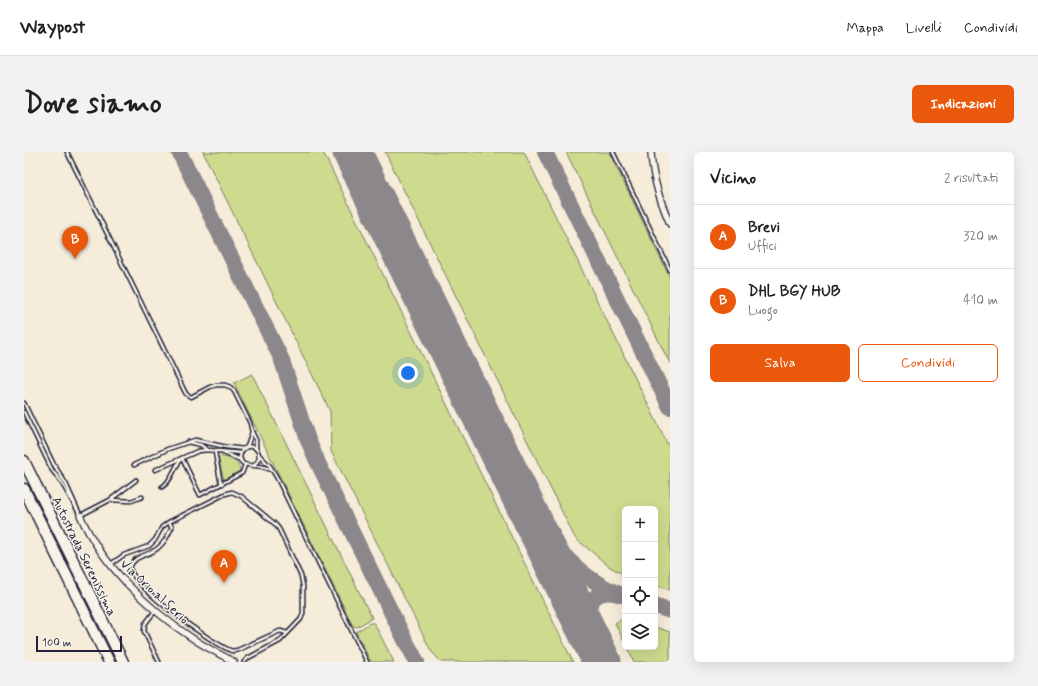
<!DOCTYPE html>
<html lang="it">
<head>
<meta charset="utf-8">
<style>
  :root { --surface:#fff; --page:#f2f2f2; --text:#202124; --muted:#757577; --line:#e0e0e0; --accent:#ea580c }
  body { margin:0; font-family:Mynerve,sans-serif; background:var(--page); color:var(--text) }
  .controls { position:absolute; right:12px; bottom:12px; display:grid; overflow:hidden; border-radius:6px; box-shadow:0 4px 16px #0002 }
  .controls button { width:36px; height:36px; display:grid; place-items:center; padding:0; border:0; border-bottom:1px solid var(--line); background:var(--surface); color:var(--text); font:20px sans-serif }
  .scale { position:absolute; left:12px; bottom:10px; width:86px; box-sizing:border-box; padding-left:4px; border:2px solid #22223b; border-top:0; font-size:11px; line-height:14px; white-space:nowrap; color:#22223b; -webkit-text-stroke:3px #f7f3e8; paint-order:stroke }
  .you { position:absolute; left:384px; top:221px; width:14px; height:14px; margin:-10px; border:3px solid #fff; border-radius:50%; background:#1a73e8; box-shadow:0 0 0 6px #1a73e833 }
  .badge { display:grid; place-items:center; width:26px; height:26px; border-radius:50%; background:var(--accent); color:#fff; font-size:13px; font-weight:700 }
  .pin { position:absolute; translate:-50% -33px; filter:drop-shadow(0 1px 2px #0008) }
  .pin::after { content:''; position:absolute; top:21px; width:14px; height:12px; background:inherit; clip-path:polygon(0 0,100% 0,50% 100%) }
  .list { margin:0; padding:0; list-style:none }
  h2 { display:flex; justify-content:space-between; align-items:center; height:52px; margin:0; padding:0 16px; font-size:17px }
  h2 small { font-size:13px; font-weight:400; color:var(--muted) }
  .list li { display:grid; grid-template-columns:26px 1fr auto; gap:12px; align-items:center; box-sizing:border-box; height:64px; padding:0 16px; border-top:1px solid var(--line) }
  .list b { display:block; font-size:15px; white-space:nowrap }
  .list p { margin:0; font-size:13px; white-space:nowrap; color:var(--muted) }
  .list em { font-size:13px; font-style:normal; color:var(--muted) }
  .actions { display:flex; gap:8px; padding:12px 16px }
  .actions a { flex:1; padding:9px 0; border:1px solid var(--accent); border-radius:6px; text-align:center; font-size:14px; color:var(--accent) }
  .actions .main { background:var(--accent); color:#fff }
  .icon { flex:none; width:22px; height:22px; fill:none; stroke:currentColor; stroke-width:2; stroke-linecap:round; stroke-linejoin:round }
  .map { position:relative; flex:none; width:646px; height:510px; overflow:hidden; border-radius:6px }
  header { display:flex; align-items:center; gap:24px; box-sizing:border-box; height:56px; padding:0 20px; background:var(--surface); border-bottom:1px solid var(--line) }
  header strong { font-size:19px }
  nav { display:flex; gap:22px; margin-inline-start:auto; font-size:14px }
  .intro { display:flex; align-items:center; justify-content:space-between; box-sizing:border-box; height:96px; padding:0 24px }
  h1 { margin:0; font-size:28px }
  .button { padding:10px 18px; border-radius:6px; background:var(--accent); color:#fff; font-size:14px; font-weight:700 }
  main { display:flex; gap:24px; padding:0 24px }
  aside { flex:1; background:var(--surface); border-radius:6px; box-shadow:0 4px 16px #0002 }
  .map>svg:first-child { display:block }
  .green { fill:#ceda8d; stroke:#787e64 }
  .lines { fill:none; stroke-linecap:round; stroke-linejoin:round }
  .taxiway { stroke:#8c878a; stroke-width:16 }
  .runway { stroke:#8c878a; stroke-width:39 }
  .service-casing { stroke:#22223b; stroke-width:5.5 }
  .minor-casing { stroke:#22223b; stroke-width:8 }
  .motorway-casing { stroke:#22223b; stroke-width:13 }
  .service { stroke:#f7f3e8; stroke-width:2.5 }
  .minor { stroke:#f7f3e8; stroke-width:5.5 }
  .motorway { stroke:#f7f3e8; stroke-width:10 }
  .labels { text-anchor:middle; stroke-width:3; stroke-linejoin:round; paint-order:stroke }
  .street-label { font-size:13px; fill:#22223b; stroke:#f7f3e8 }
</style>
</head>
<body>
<header>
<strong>Waypost</strong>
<nav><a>Mappa</a><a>Livelli</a><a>Condividi</a></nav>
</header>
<div class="intro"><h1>Dove siamo</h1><a class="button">Indicazioni</a></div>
<main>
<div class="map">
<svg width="646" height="510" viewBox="0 0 646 510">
  <rect width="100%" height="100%" fill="#f5ecda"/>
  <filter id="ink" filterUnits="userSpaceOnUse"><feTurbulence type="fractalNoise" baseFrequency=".025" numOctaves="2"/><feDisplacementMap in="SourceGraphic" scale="8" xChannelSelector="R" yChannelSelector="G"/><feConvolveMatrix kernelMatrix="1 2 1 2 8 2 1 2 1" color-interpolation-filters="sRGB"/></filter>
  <g filter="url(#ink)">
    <g class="green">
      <path d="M 179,0 L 299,0 L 549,510 L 417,510 L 407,499 L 307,299 L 306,259 Z"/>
      <path d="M 361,0 L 500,0 L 646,297 L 646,438 L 631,433 L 631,357 L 601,357 L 601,423 L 586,415 L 551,386 Z"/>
      <path d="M 542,0 L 585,0 L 646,126 L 646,212 Z"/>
      <path d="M 228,222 L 348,466 L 333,475 L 329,474 L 210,231 Z"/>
      <path d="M 196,304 C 205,306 215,308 216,319 L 200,328 L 194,306 Z"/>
      <path d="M 601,466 L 601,491 L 591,471 Z"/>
      <path d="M 346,471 L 350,471 L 370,510 L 347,510 L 332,480 Z"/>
      <path d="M 631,475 L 646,480 L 646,510 L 610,510 L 603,495 L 631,495 Z"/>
    </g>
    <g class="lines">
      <g class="taxiway">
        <path d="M 155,0 L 257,206 L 284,288 L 294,311 L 380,486 L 393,510"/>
        <path d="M 521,0 L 646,255"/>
        <path d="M 502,355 C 529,392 555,429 601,444"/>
        <path d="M 631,454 L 646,459"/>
        <path d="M 561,475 C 562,454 569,435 594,442"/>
      </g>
      <path class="runway" d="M 328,0 L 578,510"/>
      <defs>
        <g id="service">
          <path d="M 43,0 L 162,242 L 167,245 L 186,235 L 192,233 L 201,233 L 206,235 L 210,239 L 226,271 L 228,280 L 232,288 L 232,297"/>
          <path d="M 589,0 L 646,118"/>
          <path d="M 0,251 L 29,311 L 42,332 L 56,363"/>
          <path d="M 0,260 L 28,318 L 36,328 L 55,361"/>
          <path d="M 164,290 L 177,293 L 183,298"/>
          <path d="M 223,295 L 228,280"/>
          <path d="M 191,300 L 196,327 L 198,332"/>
          <path d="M 200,301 L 217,308"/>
          <path d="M 235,303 L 246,314 L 253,326 L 343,510"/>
          <path d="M 158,306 L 176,343 L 218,321 L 221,313"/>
          <path d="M 110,313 L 144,297 L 171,288 L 202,295 L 220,297"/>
          <path d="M 230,313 C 239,307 235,292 223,295 C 220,296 218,298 217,301 C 212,314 226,313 232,314 C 238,314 243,316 248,318"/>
          <path d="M 131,318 L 174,299 L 183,298 L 217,301"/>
          <path d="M 138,335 C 147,330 150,316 157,307"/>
          <path d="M 87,348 L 107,349 L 118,345"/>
          <path d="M 57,363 L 86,348 L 112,328"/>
          <path d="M 145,370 L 148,375 L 147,377 C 144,384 140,391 134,396 C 125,404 109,403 106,416 C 110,436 187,491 208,499 L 214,498 L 256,479 L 263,481"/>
          <path d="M 87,412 L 100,403 L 125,394 L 131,388 L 138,375 L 145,370 L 201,342 L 208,340 L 217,344 L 251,372 L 255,377 L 277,424 L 279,434 L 279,461 L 277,467 L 256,489 L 224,506 L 220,510"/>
          <path d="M 131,459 L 121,472 L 120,479 L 135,510"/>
        </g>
        <g id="minor">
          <path d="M 627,0 C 628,25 636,49 646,72"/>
          <path d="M 56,363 C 77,412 124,457 168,486 C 181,495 196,502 210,510"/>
        </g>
        <g id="motorway">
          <path d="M 0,309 L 99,510"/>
          <path d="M 0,337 L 85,510"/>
        </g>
      </defs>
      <use href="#service" class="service-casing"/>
      <use href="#minor" class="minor-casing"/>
      <use href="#motorway" class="motorway-casing"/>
      <use href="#service" class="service"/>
      <use href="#minor" class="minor"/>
      <use href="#motorway" class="motorway"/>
    </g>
  </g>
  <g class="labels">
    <g class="street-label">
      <text transform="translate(61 404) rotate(64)" y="5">Autostrada Serenissima</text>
      <text transform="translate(131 439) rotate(43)" y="5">Via Orio al Serio</text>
    </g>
  </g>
</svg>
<div class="controls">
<button>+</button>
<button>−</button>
<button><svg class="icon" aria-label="locate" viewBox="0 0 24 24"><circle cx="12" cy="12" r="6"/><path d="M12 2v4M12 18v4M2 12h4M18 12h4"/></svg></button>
<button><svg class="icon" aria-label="layers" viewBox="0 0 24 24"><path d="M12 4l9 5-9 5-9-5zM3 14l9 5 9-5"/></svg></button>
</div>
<div class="scale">100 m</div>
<div class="you"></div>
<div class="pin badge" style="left:200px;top:431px">A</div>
<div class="pin badge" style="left:51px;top:107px">B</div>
</div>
<aside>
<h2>Vicino<small>2 risultati</small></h2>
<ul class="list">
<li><span class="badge">A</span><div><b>Brevi</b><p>Uffici</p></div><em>320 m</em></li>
<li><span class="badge">B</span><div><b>DHL BGY HUB</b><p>Luogo</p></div><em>410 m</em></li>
</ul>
<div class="actions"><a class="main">Salva</a><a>Condividi</a></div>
</aside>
</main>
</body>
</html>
